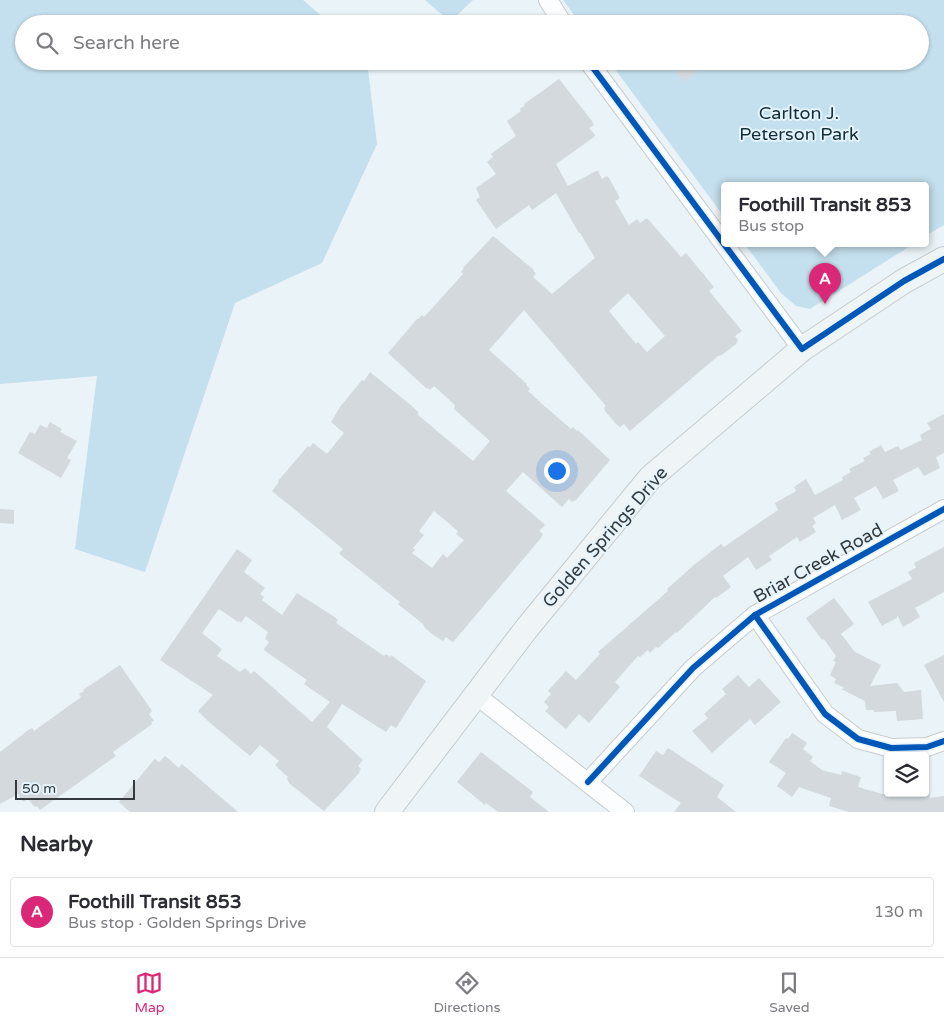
<!DOCTYPE html>
<html lang="en">
<head>
<meta charset="utf-8">
<style>
  :root { --surface:#fff; --page:#f2f2f3; --text:#2b2b33; --muted:#7c7c81; --line:#e1e1e2; --accent:#db2777 }
  body { margin:0; font-family:"Varela Round",sans-serif; background:var(--page); color:var(--text) }
  .controls { position:absolute; right:15px; bottom:15px; display:grid; overflow:hidden; border-radius:5px; box-shadow:0 1px 4px #0004 }
  .controls button { width:45px; height:45px; display:grid; place-items:center; padding:0; border:0; border-bottom:1px solid var(--line); background:var(--surface); color:var(--text); font:25px sans-serif }
  .scale { position:absolute; left:15px; bottom:12px; width:120px; box-sizing:border-box; padding-left:5px; border:2px solid #343a3d; border-top:0; font-size:14px; line-height:18px; white-space:nowrap; color:#343a3d; -webkit-text-stroke:4px #e5f4fc; paint-order:stroke }
  .you { position:absolute; left:556px; top:470px; width:18px; height:18px; margin:-12px; border:4px solid #fff; border-radius:50%; background:#1a73e8; box-shadow:0 0 0 8px #1a73e833 }
  .badge { display:grid; place-items:center; width:32px; height:32px; border-radius:50%; background:var(--accent); color:#fff; font-size:16px; font-weight:700 }
  .pin { position:absolute; translate:-50% -41px; filter:drop-shadow(0 1px 2px #0008) }
  .pin::after { content:''; position:absolute; top:26px; width:18px; height:15px; background:inherit; clip-path:polygon(0 0,100% 0,50% 100%) }
  .popup { position:absolute; left:721px; top:182px; width:208px; height:65px; box-sizing:border-box; display:grid; place-content:center; border-radius:5px; background:var(--surface); filter:drop-shadow(0 1px 4px #0005); font-size:16px; white-space:nowrap; color:var(--muted) }
  .popup b { font-size:19px; color:var(--text) }
  .popup::after { content:''; position:absolute; left:50%; top:100%; margin-left:-10px; border:10px solid transparent; border-top-color:var(--surface) }
  .list { margin:0; padding:0; list-style:none }
  h2 { display:flex; justify-content:space-between; align-items:center; height:65px; margin:0; padding:0 20px; font-size:21px }
  h2 small { font-size:16px; font-weight:400; color:var(--muted) }
  .list li { display:grid; grid-template-columns:32px 1fr auto; gap:15px; align-items:center; box-sizing:border-box; height:70px; margin:0 10px 10px; padding:0 10px; border:1px solid var(--line); border-radius:5px }
  .list b { display:block; font-size:19px; white-space:nowrap }
  .list p { margin:0; font-size:16px; white-space:nowrap; color:var(--muted) }
  .list em { font-size:16px; font-style:normal; color:var(--muted) }
  .icon { flex:none; width:28px; height:28px; fill:none; stroke:currentColor; stroke-width:2; stroke-linecap:round; stroke-linejoin:round }
  .map { position:relative; flex:none; width:944px; height:812px; overflow:hidden }
  .search { position:absolute; background:var(--surface); box-shadow:0 1px 4px #0004; left:15px; right:15px; top:15px; height:55px; display:flex; align-items:center; gap:12px; box-sizing:border-box; padding:0 18px; border-radius:28px; color:var(--muted); font-size:19px }
  .sheet { height:145px; background:var(--surface) }
  nav { display:flex; justify-content:space-around; align-items:center; box-sizing:border-box; height:70px; border-top:1px solid var(--line); background:var(--surface); font-size:14px; color:var(--muted) }
  nav a { display:grid; justify-items:center; gap:2px }
  nav .on { color:var(--accent) }
  .map>svg:first-child { display:block }
  .green { fill:#c4dfed }
  .building { fill:#d3d9dd; fill-rule:evenodd }
  .lines { fill:none; stroke-linecap:round; stroke-linejoin:round }
  .street-casing { stroke:#c5cccf; stroke-width:20 }
  .secondary-casing { stroke:#c5cccf; stroke-width:26 }
  .street { stroke:#fcfdfe; stroke-width:18 }
  .secondary { stroke:#eff5f6; stroke-width:24 }
  .cycleway-casing { stroke:#e5f4fc; stroke-width:9 }
  .cycleway { stroke:#0057b8; stroke-width:6 }
  .labels { text-anchor:middle; stroke-width:4; stroke-linejoin:round; paint-order:stroke }
  .park-label { font-size:18px; fill:#102d3c; stroke:#e5f4fc }
  .street-label { font-size:18px; fill:#343a3d; stroke:#e5f4fc }
</style>
</head>
<body>
<div class="map">
<svg width="944" height="812" viewBox="0 0 944 812">
  <rect width="100%" height="100%" fill="#eaf3f7"/>
  <g class="green">
    <path d="M 0,0 L 303,0 L 331,24 L 24,24 L 24,61 L 367,61 L 377,144 L 322,263 L 235,303 L 145,572 L 75,549 L 97,376 L 0,384 Z"/>
    <path d="M 425,0 L 473,0 L 454,18 L 447,19 Z"/>
    <path d="M 563,0 L 944,0 L 944,225 L 925,236 L 925,185 L 725,185 L 725,218 L 609,61 L 920,61 L 920,24 L 581,24 Z"/>
    <path d="M 744,243 L 915,243 L 810,309 L 796,306 L 781,293 Z"/>
  </g>
  <g class="building">
    <path d="M 668,61 L 712,61 L 683,82 Z"/>
    <path d="M 559,79 L 592,121 L 594,125 L 589,128 L 595,135 L 594,137 L 556,164 L 568,186 L 596,171 L 598,171 L 602,179 L 607,176 L 609,178 L 619,196 L 619,199 L 615,201 L 629,225 L 637,219 L 640,223 L 647,218 L 681,257 L 686,253 L 714,287 L 709,291 L 742,331 L 735,336 L 738,340 L 736,344 L 722,355 L 718,356 L 630,431 L 624,424 L 620,427 L 617,425 L 605,411 L 604,408 L 606,406 L 524,310 L 489,350 L 527,384 L 526,385 L 530,389 L 528,391 L 541,403 L 571,429 L 573,427 L 577,431 L 578,430 L 610,460 L 576,500 L 572,502 L 569,499 L 562,507 L 523,472 L 506,491 L 543,523 L 545,525 L 539,531 L 543,534 L 541,538 L 454,641 L 452,642 L 446,637 L 443,641 L 432,634 L 425,628 L 423,624 L 398,604 L 400,602 L 342,556 L 339,553 L 343,549 L 272,491 L 279,482 L 278,481 L 308,446 L 310,447 L 313,443 L 327,454 L 344,433 L 331,422 L 340,407 L 362,380 L 364,381 L 370,372 L 413,407 L 418,412 L 418,415 L 473,461 L 490,441 L 454,409 L 455,405 L 434,386 L 430,390 L 428,388 L 427,389 L 388,353 L 417,319 L 418,319 L 422,315 L 424,317 L 436,304 L 463,274 L 461,272 L 464,268 L 463,268 L 493,236 L 534,270 L 533,271 L 536,273 L 533,277 L 552,294 L 595,258 L 580,233 L 579,233 L 556,193 L 532,210 L 529,205 L 496,229 L 476,200 L 480,197 L 476,188 L 496,174 L 487,162 L 493,157 L 491,154 L 516,136 L 507,121 L 521,111 L 520,109 L 525,105 L 524,104 ZM 628,293 L 665,336 L 647,352 L 638,342 L 636,344 L 609,311 ZM 434,511 L 458,531 L 456,534 L 464,540 L 447,558 L 443,554 L 432,568 L 412,553 L 415,550 L 413,548 L 424,535 L 419,531 Z"/>
    <path d="M 944,414 L 944,453 L 936,457 L 940,468 L 924,476 L 918,467 L 893,480 L 899,491 L 883,499 L 876,486 L 854,498 L 861,510 L 842,520 L 835,505 L 813,518 L 816,523 L 812,526 L 816,532 L 800,542 L 797,537 L 769,556 L 772,560 L 756,570 L 748,557 L 723,576 L 731,587 L 716,598 L 715,597 L 677,633 L 676,632 L 658,648 L 656,647 L 650,653 L 648,650 L 640,657 L 638,656 L 615,682 L 620,687 L 589,723 L 579,714 L 566,729 L 545,711 L 549,707 L 544,702 L 551,694 L 548,691 L 566,671 L 576,680 L 600,654 L 598,652 L 668,591 L 667,589 L 695,564 L 721,544 L 724,547 L 778,510 L 775,503 L 796,491 L 794,487 L 806,479 L 815,495 L 843,480 L 842,477 L 851,472 L 849,469 L 865,461 L 863,458 L 871,454 L 869,452 L 881,445 L 885,452 L 898,446 L 901,450 L 922,440 L 920,435 L 931,429 L 927,423 Z"/>
    <path d="M 50,422 L 62,429 L 60,432 L 77,441 L 67,458 L 71,460 L 61,478 L 18,453 L 30,432 L 35,434 L 40,425 L 47,428 Z"/>
    <path d="M 0,509 L 14,510 L 14,524 L 0,523 Z"/>
    <path d="M 944,547 L 944,592 L 915,608 L 920,617 L 903,627 L 897,615 L 897,618 L 882,626 L 868,602 L 912,579 L 908,572 L 916,568 L 914,563 Z"/>
    <path d="M 237,549 L 252,560 L 244,572 L 265,588 L 260,594 L 264,597 L 262,600 L 282,615 L 297,593 L 333,616 L 338,620 L 336,623 L 384,656 L 386,654 L 390,657 L 391,655 L 426,681 L 396,728 L 391,725 L 386,732 L 342,704 L 327,727 L 363,760 L 358,766 L 361,769 L 359,771 L 360,772 L 324,811 L 290,784 L 287,779 L 288,777 L 275,765 L 279,761 L 260,745 L 250,756 L 209,722 L 198,711 L 213,695 L 160,660 ZM 219,609 L 238,622 L 239,621 L 241,623 L 246,616 L 268,632 L 265,639 L 269,642 L 264,649 L 265,651 L 307,680 L 304,684 L 330,702 L 312,722 L 254,671 L 251,674 L 245,668 L 240,672 L 217,656 L 222,649 L 202,633 Z"/>
    <path d="M 834,598 L 854,624 L 841,634 L 855,652 L 881,665 L 870,686 L 897,683 L 904,692 L 921,690 L 923,719 L 897,721 L 896,711 L 874,712 L 874,710 L 866,710 L 865,701 L 841,689 L 845,688 L 834,683 L 836,679 L 830,675 L 836,662 L 833,661 L 836,656 L 824,639 L 822,640 L 806,618 Z"/>
    <path d="M 944,655 L 944,702 L 924,665 Z"/>
    <path d="M 120,665 L 152,711 L 149,714 L 154,721 L 151,722 L 152,724 L 113,752 L 116,756 L 40,810 L 37,806 L 35,807 L 28,799 L 24,802 L 22,801 L 18,794 L 0,804 L 0,752 L 27,731 L 32,728 L 34,731 L 81,697 L 79,694 L 84,691 L 83,690 Z"/>
    <path d="M 738,675 L 749,687 L 759,678 L 781,702 L 755,725 L 750,719 L 712,753 L 692,731 L 708,718 L 704,714 L 726,694 L 722,689 Z"/>
    <path d="M 792,733 L 807,743 L 803,749 L 813,757 L 810,761 L 822,770 L 841,775 L 842,771 L 861,777 L 858,787 L 882,794 L 929,792 L 930,798 L 944,796 L 944,812 L 849,812 L 829,806 L 831,798 L 799,787 L 792,797 L 777,786 L 786,773 L 769,762 L 786,738 L 788,739 Z"/>
    <path d="M 668,748 L 724,785 L 717,797 L 736,812 L 674,812 L 681,803 L 639,776 L 656,751 L 663,755 Z"/>
    <path d="M 481,752 L 533,792 L 530,797 L 549,812 L 498,812 L 486,803 L 485,805 L 457,782 Z"/>
    <path d="M 165,756 L 179,768 L 182,764 L 238,812 L 130,812 L 119,802 L 153,761 L 155,759 L 159,762 Z"/>
  </g>
  <g class="lines">
    <defs>
      <g id="street">
        <path d="M 548,0 L 563,24"/>
        <path d="M 588,61 L 802,349"/>
        <path d="M 755,615 L 825,714 L 858,739 L 891,748 L 927,747 L 944,741"/>
        <path d="M 476,695 L 625,812"/>
        <path d="M 588,782 L 693,668 L 755,615 L 944,509"/>
      </g>
      <path id="secondary" d="M 387,812 L 527,628 L 650,478 L 802,349 L 904,281 L 944,259"/>
    </defs>
    <use href="#street" class="street-casing"/>
    <use href="#secondary" class="secondary-casing"/>
    <use href="#street" class="street"/>
    <use href="#secondary" class="secondary"/>
    <defs>
      <g id="cycleway">
        <path d="M 588,61 L 802,349 L 904,281 L 944,259"/>
        <path d="M 755,615 L 825,714 L 858,739 L 891,748 L 927,747 L 944,741"/>
        <path d="M 588,782 L 693,668 L 755,615 L 944,509"/>
      </g>
    </defs>
    <use href="#cycleway" class="cycleway-casing"/>
    <use href="#cycleway" class="cycleway"/>
  </g>
  <g class="labels">
    <g class="park-label">
      <text x="799" y="119">Carlton J.<tspan x="799" dy="21">Peterson Park</tspan></text>
    </g>
    <g class="street-label">
      <text transform="translate(605 537) rotate(-49)" y="6">Golden Springs Drive</text>
      <text transform="translate(818 563) rotate(-29)" y="6">Briar Creek Road</text>
    </g>
  </g>
</svg>
<div class="controls">
<button><svg class="icon" aria-label="layers" viewBox="0 0 24 24"><path d="M12 4l9 5-9 5-9-5zM3 14l9 5 9-5"/></svg></button>
</div>
<div class="scale">50 m</div>
<div class="you"></div>
<div class="pin badge" style="left:825px;top:304px">A</div>
<div class="popup"><b>Foothill Transit 853</b>Bus stop</div>
<div class="search"><svg class="icon" aria-label="search" viewBox="0 0 24 24"><circle cx="10" cy="10" r="6"/><path d="M15 15l6 6"/></svg>Search here</div>
</div>
<section class="sheet">
<h2>Nearby<small></small></h2>
<ul class="list">
<li><span class="badge">A</span><div><b>Foothill Transit 853</b><p>Bus stop · Golden Springs Drive</p></div><em>130 m</em></li>
</ul>
</section>
<nav>
<a class="on"><svg class="icon" aria-label="map" viewBox="0 0 24 24"><path d="M3 6l6-2 6 2 6-2v14l-6 2-6-2-6 2zM9 4v14M15 6v14"/></svg>Map</a>
<a><svg class="icon" aria-label="directions" viewBox="0 0 24 24"><path d="M12 3l9 9-9 9-9-9zM9 14v-3h6M13 9l2 2-2 2"/></svg>Directions</a>
<a><svg class="icon" aria-label="saved" viewBox="0 0 24 24"><path d="M7 4h10v16l-5-4-5 4z"/></svg>Saved</a>
</nav>
</body>
</html>
